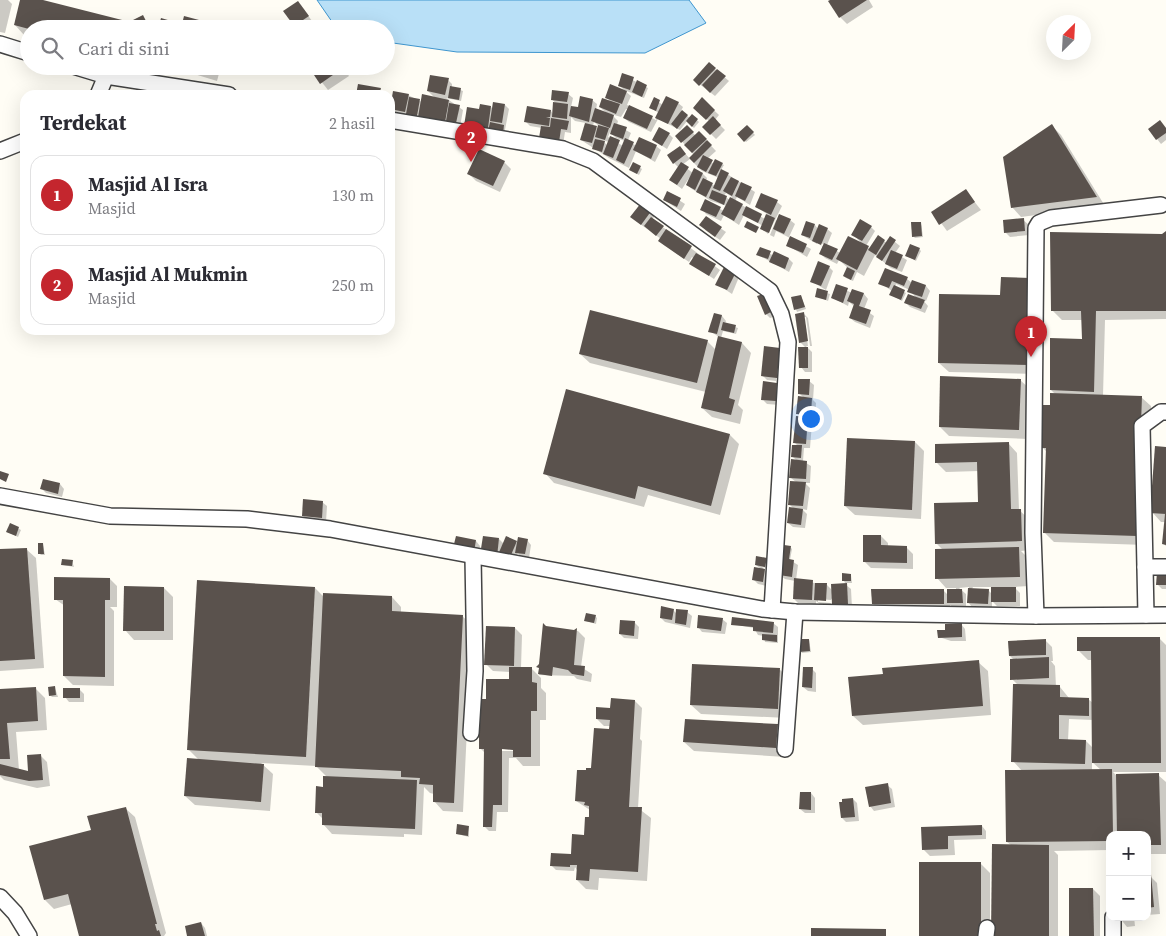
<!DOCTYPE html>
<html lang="id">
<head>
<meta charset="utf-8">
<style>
  :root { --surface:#fff; --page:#f7f7f7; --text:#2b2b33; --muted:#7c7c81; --line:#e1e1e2; --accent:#c4262e }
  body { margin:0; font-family:"Source Serif 4",serif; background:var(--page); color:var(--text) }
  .controls { position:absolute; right:15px; bottom:15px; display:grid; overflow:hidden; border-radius:10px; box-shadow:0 5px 20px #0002 }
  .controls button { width:45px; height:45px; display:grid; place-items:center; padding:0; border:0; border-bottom:1px solid var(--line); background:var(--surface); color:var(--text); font:25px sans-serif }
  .compass { position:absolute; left:1046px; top:15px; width:45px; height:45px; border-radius:50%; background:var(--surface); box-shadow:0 5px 20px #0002; rotate:24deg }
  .you { position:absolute; left:810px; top:418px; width:18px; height:18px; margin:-12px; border:4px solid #fff; border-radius:50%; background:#1a73e8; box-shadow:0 0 0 8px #1a73e833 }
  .badge { display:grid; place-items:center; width:32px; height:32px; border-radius:50%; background:var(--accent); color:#fff; font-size:16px; font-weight:700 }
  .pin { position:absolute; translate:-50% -41px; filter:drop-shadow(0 1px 2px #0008) }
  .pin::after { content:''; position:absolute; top:26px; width:18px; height:15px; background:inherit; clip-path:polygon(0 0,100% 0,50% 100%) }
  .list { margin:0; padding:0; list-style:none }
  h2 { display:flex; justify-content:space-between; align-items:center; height:65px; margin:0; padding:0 20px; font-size:21px }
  h2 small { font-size:16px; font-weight:400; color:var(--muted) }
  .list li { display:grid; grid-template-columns:32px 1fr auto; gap:15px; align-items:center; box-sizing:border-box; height:80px; margin:0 10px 10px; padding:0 10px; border:1px solid var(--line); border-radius:15px }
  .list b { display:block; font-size:19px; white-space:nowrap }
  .list p { margin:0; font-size:16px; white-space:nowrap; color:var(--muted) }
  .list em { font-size:16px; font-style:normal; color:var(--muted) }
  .icon { flex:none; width:28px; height:28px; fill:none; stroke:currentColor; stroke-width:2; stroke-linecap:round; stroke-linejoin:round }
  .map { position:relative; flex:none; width:1166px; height:936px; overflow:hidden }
  .search { position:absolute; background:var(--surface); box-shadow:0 5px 20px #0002; left:20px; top:20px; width:375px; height:55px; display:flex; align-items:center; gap:12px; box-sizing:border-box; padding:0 18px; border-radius:28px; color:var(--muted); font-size:19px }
  .panel { position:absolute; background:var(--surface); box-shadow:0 5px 20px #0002; left:20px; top:90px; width:375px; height:245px; border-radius:15px }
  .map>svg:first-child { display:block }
  .water { fill:#b9e0f7; stroke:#3f96cf }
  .shadow { fill:#0003; fill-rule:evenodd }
  .building { fill:#5a524d }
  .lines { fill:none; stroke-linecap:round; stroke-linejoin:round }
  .minor-casing { stroke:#444; stroke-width:18 }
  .minor { stroke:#fff; stroke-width:15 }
</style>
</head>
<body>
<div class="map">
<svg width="1166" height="936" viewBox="0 0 1166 936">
  <rect width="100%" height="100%" fill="#fffdf5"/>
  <path class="water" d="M 317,0 L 689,0 L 706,23 L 645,53 L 457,52 L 386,42 L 386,29 L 337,29 Z"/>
  <g class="shadow">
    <path d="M 0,0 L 8,0 L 12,4 L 5,33 L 0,32 Z"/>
    <path d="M 22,0 L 38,0 L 126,23 L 132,29 L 29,29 L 29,36 L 24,35 L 15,25 Z"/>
    <path d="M 833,0 L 869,0 L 873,7 L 847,24 L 840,17 Z"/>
    <path d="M 302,7 L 312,21 L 298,29 L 285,12 Z"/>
    <path d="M 198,21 L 200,23 L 198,29 L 159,29 L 187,27 L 183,23 Z"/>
    <path d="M 709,64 L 729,81 L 715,96 L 694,80 Z"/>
    <path d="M 168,66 L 221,66 L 217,81 Z"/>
    <path d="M 309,66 L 342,66 L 349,76 L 328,90 Z"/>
    <path d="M 623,75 L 648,88 L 644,98 L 624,90 L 631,96 L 627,105 L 656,120 L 659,113 L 652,109 L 654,99 L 663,105 L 678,103 L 683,107 L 681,111 L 690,118 L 692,115 L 699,122 L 694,128 L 687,121 L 680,130 L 658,119 L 651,132 L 629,122 L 624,118 L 628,109 L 626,109 L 621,117 L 611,114 L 618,121 L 617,125 L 631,133 L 628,140 L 636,146 L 656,146 L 661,150 L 655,162 L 636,151 L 629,168 L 609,158 L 581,140 L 586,123 L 575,121 L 571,117 L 571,133 L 565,132 L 563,145 L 542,128 L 530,126 L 526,122 L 551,111 L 553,114 L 556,104 L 552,99 L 568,94 L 573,98 L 571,107 L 579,108 L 592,100 L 597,104 L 596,110 L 607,114 L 600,107 L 611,102 L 606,97 L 626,92 L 619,85 ZM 594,122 L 599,126 L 598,129 L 593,126 ZM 610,132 L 616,138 L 625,141 L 623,146 L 608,137 ZM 602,140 L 609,142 L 607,145 Z"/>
    <path d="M 448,80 L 452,84 L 452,87 L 463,91 L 461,101 L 446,98 L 463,110 L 460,127 L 395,113 L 391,109 L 408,95 L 422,102 L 435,98 L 428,91 ZM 411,113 L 424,116 L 423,118 L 411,116 Z"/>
    <path d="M 380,89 L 384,95 L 357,95 Z"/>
    <path d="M 702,99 L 719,115 L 715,120 L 725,130 L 716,139 L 704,127 L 709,121 L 694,107 Z"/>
    <path d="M 505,105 L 509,109 L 504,135 L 469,130 L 481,110 L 491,107 L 493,109 Z"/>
    <path d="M 747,126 L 755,135 L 746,142 L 738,134 Z"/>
    <path d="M 1052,126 L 1061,135 L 1105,206 L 1021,217 L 1012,207 Z"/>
    <path d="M 687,127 L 696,136 L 699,133 L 716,151 L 707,159 L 714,164 L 722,164 L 724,165 L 721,170 L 755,192 L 750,205 L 737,197 L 735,201 L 765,219 L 767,214 L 756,207 L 777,202 L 782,206 L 768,234 L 762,229 L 763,226 L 744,215 L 739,225 L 724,215 L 721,221 L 706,214 L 702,209 L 705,201 L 724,211 L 727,206 L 711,201 L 692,189 L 687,185 L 689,178 L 682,189 L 670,180 L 678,167 L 674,163 L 684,152 L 690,159 L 682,165 L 693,173 L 694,170 L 703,174 L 707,178 L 706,181 L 715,186 L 719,178 L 702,171 L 690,159 L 694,155 L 677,136 ZM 726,193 L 732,197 L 730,200 L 724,196 Z"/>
    <path d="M 1166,129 L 1166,140 L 1161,144 L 1157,139 Z"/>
    <path d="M 669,134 L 673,138 L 667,149 L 653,140 Z"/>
    <path d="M 504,162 L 511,169 L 500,192 L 476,181 L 469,174 Z"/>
    <path d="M 634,164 L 642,169 L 639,175 L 630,170 Z"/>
    <path d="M 966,191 L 981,210 L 947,231 L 933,212 Z"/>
    <path d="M 668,193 L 685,204 L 681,211 L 664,200 Z"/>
    <path d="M 641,204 L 655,216 L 652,219 L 720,270 L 714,279 L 691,264 L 694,259 L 692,257 L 689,262 L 664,245 L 659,241 L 661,239 L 636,221 Z"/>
    <path d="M 706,218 L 726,232 L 720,240 L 705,230 Z"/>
    <path d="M 776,220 L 790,220 L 795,224 L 789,237 L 811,249 L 807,257 L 787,245 L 790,238 L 776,231 L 774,237 L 770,235 Z"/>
    <path d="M 1023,220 L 1028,224 L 1029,235 L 1010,237 L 1005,232 Z"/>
    <path d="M 921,223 L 923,237 L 915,238 L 913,236 Z"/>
    <path d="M 815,225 L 818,229 L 827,229 L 832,233 L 827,245 L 840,253 L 861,243 L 853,234 L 871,227 L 875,231 L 866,246 L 870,249 L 878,237 L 887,243 L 890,238 L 900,246 L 895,253 L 907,260 L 902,272 L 891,268 L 875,255 L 864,276 L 857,272 L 853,281 L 846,278 L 844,276 L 848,268 L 839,260 L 837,264 L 825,258 L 821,254 L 823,247 L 818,244 L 826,248 L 827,246 L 817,241 L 817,244 L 802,235 Z"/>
    <path d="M 1166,233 L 1166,319 L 1105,320 L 1103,396 L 1141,397 L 1151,406 L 1146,545 L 1054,542 L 1044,532 L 1047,452 L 1042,447 L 1055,394 L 1051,390 L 1083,341 L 1083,320 L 1062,320 L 1052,310 Z"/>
    <path d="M 760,248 L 774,256 L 775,253 L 789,259 L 793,263 L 789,272 L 760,256 L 758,254 Z"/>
    <path d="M 919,249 L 921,251 L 916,261 L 907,256 Z"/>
    <path d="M 829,267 L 833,271 L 826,290 L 811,281 Z"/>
    <path d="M 885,270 L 907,279 L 912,283 L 913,281 L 926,286 L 930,291 L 926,301 L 922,299 L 928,306 L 925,313 L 910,307 L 906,303 L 916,298 L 910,290 L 896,284 L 895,287 L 906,293 L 902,301 L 893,296 L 892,291 L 880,283 Z"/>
    <path d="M 735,273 L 739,277 L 732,294 L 717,284 Z"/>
    <path d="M 837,286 L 852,293 L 852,290 L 864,294 L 868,299 L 864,309 L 874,316 L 870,328 L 855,322 L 850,318 L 854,306 L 849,302 L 848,306 L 833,298 Z"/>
    <path d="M 817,290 L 830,294 L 828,301 L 816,296 Z"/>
    <path d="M 801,296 L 806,309 L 797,312 L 792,298 Z"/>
    <path d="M 1002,296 L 1039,374 L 949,372 L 939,363 Z"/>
    <path d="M 770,298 L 777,316 L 770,318 L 766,314 Z"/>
    <path d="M 714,314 L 722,316 L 726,321 L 725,324 L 738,328 L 736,334 L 723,331 L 721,338 L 742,343 L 751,353 L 738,405 L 743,410 L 740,424 L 712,417 L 702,408 L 706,392 L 590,363 L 580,354 L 707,341 L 716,350 L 719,337 L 710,331 Z"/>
    <path d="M 804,314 L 808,318 L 812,346 L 810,346 L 806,317 L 804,317 L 808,346 L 806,346 L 812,352 L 812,372 L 805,372 L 801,367 L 806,348 L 800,342 Z"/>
    <path d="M 779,349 L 784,353 L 778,351 L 776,381 L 767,380 L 763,376 Z"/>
    <path d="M 1020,380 L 1030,389 L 1028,439 L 949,436 L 940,427 Z"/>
    <path d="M 809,381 L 814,385 L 813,400 L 816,403 L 815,419 L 807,418 L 812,423 L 810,448 L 804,448 L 803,461 L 811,466 L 810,483 L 805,483 L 810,488 L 807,510 L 802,509 L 807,514 L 805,528 L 793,527 L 788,523 L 794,509 L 789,504 L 796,482 L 791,478 L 797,461 L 793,457 L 798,446 L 795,443 L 802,418 L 797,413 L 804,398 L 799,393 Z"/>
    <path d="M 777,384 L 781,389 L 780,405 L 767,404 L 762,399 Z"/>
    <path d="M 730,435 L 739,444 L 720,515 L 648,495 L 644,507 L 554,483 L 545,473 Z"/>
    <path d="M 915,442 L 924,451 L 921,519 L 855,515 L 845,506 Z"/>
    <path d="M 1008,443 L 1017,453 L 1019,510 L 1030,520 L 1031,550 L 1021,551 L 1028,558 L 1029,586 L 1014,587 L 1020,593 L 1020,606 L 997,606 L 992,601 L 992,608 L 972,607 L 968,602 L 969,587 L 959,588 L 966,594 L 966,607 L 953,607 L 950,605 L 950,610 L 880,611 L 873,604 L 943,590 L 948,595 L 956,590 L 956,588 L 946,588 L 937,578 L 943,550 L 936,543 L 980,503 L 979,471 L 946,472 L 937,463 ZM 973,587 L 992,587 L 992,594 L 988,590 L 972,589 Z"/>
    <path d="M 1166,448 L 1166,546 L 1164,544 L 1165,522 L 1161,522 L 1152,512 Z"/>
    <path d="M 60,484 L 64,489 L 62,497 L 46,493 L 42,489 Z"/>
    <path d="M 322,502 L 327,506 L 326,522 L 307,520 L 303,516 Z"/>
    <path d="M 11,525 L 21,530 L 18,537 L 10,533 Z"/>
    <path d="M 881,536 L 888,543 L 888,547 L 906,547 L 913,554 L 913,569 L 871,568 L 864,561 Z"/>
    <path d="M 457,538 L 476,541 L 480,546 L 478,556 Z"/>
    <path d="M 499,539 L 504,544 L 516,542 L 518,544 L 527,540 L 531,545 L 529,558 L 521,557 L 518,553 L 516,556 L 513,555 L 510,562 L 486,559 Z"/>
    <path d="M 43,545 L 45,555 L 41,555 L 39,553 Z"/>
    <path d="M 790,547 L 792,549 L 790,560 L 798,565 L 796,580 L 827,585 L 832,590 L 846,585 L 851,589 L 852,608 L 837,608 L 833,604 L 833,597 L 831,600 L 818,599 L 818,602 L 831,603 L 830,605 L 820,604 L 816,601 L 816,604 L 798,603 L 794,599 L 795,581 L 785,579 L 780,575 Z"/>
    <path d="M 26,549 L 36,558 L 44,668 L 0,671 L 0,551 Z"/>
    <path d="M 766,559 L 767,568 L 762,567 L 769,574 L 767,586 L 758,584 L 754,580 L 761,569 L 756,565 Z"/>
    <path d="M 72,561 L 74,567 L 63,565 Z"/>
    <path d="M 1166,574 L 1166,589 L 1162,589 L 1157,584 Z"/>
    <path d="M 851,575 L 852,583 L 845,583 L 844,581 Z"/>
    <path d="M 110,579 L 117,586 L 117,607 L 110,607 L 114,611 L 114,686 L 73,685 L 64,676 L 65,606 L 55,599 Z"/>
    <path d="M 164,588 L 173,597 L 173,640 L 134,640 L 125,630 Z"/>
    <path d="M 315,588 L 324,597 L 392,597 L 401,607 L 401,613 L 462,616 L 472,625 L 463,812 L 443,811 L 434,801 L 434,794 L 430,793 L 424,787 L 422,835 L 404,834 L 404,837 L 332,834 L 323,824 L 323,819 L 316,812 L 327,777 L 316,766 L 261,763 L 273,774 L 270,811 L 195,805 L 185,796 L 199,760 L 189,750 Z"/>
    <path d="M 673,610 L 677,614 L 687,612 L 692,616 L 690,628 L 665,622 L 661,618 Z"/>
    <path d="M 595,616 L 597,618 L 596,624 L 586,621 Z"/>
    <path d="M 722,619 L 727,623 L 725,634 L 702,632 L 698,627 Z"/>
    <path d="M 634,622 L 639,627 L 638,639 L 624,638 L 620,634 Z"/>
    <path d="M 773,623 L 778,627 L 778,643 L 765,642 L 764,636 L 758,635 L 754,628 L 732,624 Z"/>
    <path d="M 961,624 L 965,629 L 966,641 L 951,641 L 939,637 Z"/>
    <path d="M 545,627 L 578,631 L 585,638 L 581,667 L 592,674 L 591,682 L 577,679 L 574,676 L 539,675 Z"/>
    <path d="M 515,628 L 522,635 L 521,668 L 531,668 L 541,678 L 541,688 L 546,693 L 546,720 L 540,720 L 540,766 L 523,766 L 516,758 L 509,758 L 508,812 L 497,812 L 496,831 L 489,831 L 484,826 L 485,753 L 480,748 L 487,700 L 511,680 L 511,672 L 493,671 L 486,664 ZM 499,748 L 519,748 L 519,751 L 502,751 Z"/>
    <path d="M 1159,638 L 1166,645 L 1166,643 L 1166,772 L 1113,772 L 1116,775 L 1158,775 L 1166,782 L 1166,854 L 1147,854 L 1147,835 L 1110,835 L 1110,850 L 1054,851 L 1058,855 L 1058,936 L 992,936 L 1011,845 L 1007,842 L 1022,771 L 1013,761 L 1018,685 L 1012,679 L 1014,660 L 1010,656 L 1045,640 L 1052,647 L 1053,661 L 1051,661 L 1055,666 L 1056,687 L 1060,687 L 1069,698 L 1088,699 L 1093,703 L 1092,660 L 1088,660 L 1079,651 ZM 1069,719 L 1093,720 L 1093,748 L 1086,741 L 1068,741 ZM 1092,762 L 1101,770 L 1092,770 Z"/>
    <path d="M 809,640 L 811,652 L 802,653 L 801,651 Z"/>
    <path d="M 978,662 L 988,671 L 991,715 L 863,725 L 853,716 L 884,676 Z"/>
    <path d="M 779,669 L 789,678 L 787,718 L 701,714 L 691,705 Z"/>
    <path d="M 812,669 L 816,673 L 816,692 L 808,691 L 803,687 Z"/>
    <path d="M 35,688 L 45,698 L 47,730 L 16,732 L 19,770 L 30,772 L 40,755 L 47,762 L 50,786 L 37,788 L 4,780 L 0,776 L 0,691 Z"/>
    <path d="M 55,688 L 58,697 L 52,697 L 50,695 Z"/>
    <path d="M 79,689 L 84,694 L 84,702 L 69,702 L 65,697 Z"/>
    <path d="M 635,701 L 642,708 L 640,739 L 642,741 L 638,808 L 651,818 L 647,881 L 599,878 L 598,890 L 586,889 L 577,880 L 577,870 L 575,867 L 574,871 L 556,870 L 551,865 L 572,855 L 585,837 L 590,810 L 576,801 L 612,730 L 610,726 L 604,726 L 597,719 L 611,710 Z"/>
    <path d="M 777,725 L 787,735 L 785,757 L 694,751 L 684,742 Z"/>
    <path d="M 887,785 L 892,789 L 895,807 L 874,811 L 870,806 Z"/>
    <path d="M 811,793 L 815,798 L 815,813 L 805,813 L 800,809 Z"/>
    <path d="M 853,799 L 857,803 L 859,821 L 846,822 L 842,818 Z"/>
    <path d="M 125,808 L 135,817 L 166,933 L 164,936 L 80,936 L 72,904 L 54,909 L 45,900 L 93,831 Z"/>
    <path d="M 982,826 L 986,831 L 986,839 L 954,840 L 955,855 L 930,856 L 923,849 L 922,828 Z"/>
    <path d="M 468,828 L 469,837 L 457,834 Z"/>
    <path d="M 980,863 L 990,873 L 990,936 L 920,936 Z"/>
    <path d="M 1147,876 L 1150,876 L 1157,883 L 1160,914 L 1147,915 Z"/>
    <path d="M 1093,889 L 1100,896 L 1100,936 L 1070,936 Z"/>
    <path d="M 1119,917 L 1134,917 L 1135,926 L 1127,927 Z"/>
    <path d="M 201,923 L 205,928 L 207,936 L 188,936 Z"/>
  </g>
  <g class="building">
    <path d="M 20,0 L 43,0 L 126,21 L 124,29 L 29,29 L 14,25 Z"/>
    <path d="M 830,0 L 867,0 L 839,18 L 828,1 Z"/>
    <path d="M 298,1 L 309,16 L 294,26 L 283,11 Z"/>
    <path d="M 143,15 L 150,29 L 133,29 L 129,22 Z"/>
    <path d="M 184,16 L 199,20 L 197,28 L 182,24 Z"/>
    <path d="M 161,18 L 195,28 L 195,29 L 158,29 Z"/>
    <path d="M 709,62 L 716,68 L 699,86 L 693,80 Z"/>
    <path d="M 189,66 L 209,66 L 208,72 Z"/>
    <path d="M 308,66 L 341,66 L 343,68 L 320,84 Z"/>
    <path d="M 717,69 L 726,76 L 710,93 L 702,85 Z"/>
    <path d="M 622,73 L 634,77 L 630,90 L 618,86 Z"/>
    <path d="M 430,75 L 449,78 L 445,95 L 427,91 Z"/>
    <path d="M 637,80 L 647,85 L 642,97 L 632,92 Z"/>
    <path d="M 358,84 L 381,88 L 379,95 L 356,95 Z"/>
    <path d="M 610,84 L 627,91 L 622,104 L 605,98 Z"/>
    <path d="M 450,86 L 461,88 L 459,100 L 448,98 Z"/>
    <path d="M 552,90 L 569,92 L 567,102 L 551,100 Z"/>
    <path d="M 393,91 L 409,94 L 405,112 L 390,109 Z"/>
    <path d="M 422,94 L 449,100 L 445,122 L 418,117 Z"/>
    <path d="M 580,96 L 593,99 L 589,122 L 569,116 L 571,106 L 578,107 Z"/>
    <path d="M 666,96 L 679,102 L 668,124 L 655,118 Z"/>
    <path d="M 409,97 L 420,99 L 417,116 L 406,114 Z"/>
    <path d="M 654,97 L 660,100 L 656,111 L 649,108 Z"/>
    <path d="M 702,97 L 715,110 L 706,120 L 693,108 Z"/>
    <path d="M 602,98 L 620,104 L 616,114 L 599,107 Z"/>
    <path d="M 493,102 L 505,104 L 502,123 L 490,121 Z"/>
    <path d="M 553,102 L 568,104 L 567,119 L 552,117 Z"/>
    <path d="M 449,103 L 460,105 L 456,123 L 446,121 Z"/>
    <path d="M 480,104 L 491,106 L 488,128 L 464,126 L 467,107 L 479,109 Z"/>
    <path d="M 629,105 L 653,116 L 647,129 L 623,118 Z"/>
    <path d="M 527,106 L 551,110 L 550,117 L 546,117 L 550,118 L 549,126 L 524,122 Z"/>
    <path d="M 595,108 L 614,115 L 610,128 L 591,121 Z"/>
    <path d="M 682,110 L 688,115 L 677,129 L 671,124 Z"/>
    <path d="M 692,114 L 698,119 L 692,127 L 686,121 Z"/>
    <path d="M 713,116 L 721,125 L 710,135 L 702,127 Z"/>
    <path d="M 551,118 L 569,121 L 567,130 L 561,129 L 559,142 L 539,138 L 541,126 L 550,127 Z"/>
    <path d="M 1160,120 L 1166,128 L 1166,133 L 1156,140 L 1148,129 Z"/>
    <path d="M 490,122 L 504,125 L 503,134 L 488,132 Z"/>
    <path d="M 585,123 L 597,126 L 592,143 L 580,140 Z"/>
    <path d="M 614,123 L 627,127 L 623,139 L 610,134 Z"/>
    <path d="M 1052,124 L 1097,197 L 1011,208 L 1003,157 Z"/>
    <path d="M 598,125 L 609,128 L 605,140 L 595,137 Z"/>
    <path d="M 687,125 L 694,132 L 681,143 L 675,136 Z"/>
    <path d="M 747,125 L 754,132 L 744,142 L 737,134 Z"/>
    <path d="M 659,127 L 670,133 L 662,146 L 652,140 Z"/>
    <path d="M 699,131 L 707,139 L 692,153 L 684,145 Z"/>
    <path d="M 610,136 L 620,140 L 613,158 L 603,154 Z"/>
    <path d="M 639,137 L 657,145 L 651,159 L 633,150 Z"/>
    <path d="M 625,138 L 634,142 L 624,164 L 616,160 Z"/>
    <path d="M 595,139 L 605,141 L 602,152 L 592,149 Z"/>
    <path d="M 707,140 L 712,145 L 694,163 L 689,158 Z"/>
    <path d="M 680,146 L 686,154 L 673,164 L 667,155 Z"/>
    <path d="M 479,149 L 505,161 L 493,186 L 467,174 Z"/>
    <path d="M 703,155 L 713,160 L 706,172 L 697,167 Z"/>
    <path d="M 715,159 L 723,163 L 716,176 L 708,173 Z"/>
    <path d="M 633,162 L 641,166 L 637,174 L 629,170 Z"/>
    <path d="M 681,162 L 689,167 L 677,185 L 669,180 Z"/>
    <path d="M 694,168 L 703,173 L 695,190 L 686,185 Z"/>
    <path d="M 721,169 L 729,173 L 720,191 L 713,188 Z"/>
    <path d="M 731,177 L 739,181 L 732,196 L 723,191 Z"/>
    <path d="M 703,178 L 713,183 L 706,197 L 696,192 Z"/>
    <path d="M 741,182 L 752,187 L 745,201 L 735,196 Z"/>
    <path d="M 966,189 L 975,202 L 939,225 L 931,212 Z"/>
    <path d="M 712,190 L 727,196 L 724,205 L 709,198 Z"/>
    <path d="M 667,191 L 681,198 L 677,207 L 663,200 Z"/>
    <path d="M 761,193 L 778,200 L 771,215 L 755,207 Z"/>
    <path d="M 730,197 L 743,204 L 734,221 L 721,214 Z"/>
    <path d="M 705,199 L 721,207 L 716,217 L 700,210 Z"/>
    <path d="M 641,203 L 652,210 L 641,225 L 630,217 Z"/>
    <path d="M 746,206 L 762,214 L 758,223 L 742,215 Z"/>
    <path d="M 766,214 L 775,218 L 769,233 L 760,229 Z"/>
    <path d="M 779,214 L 791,219 L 784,234 L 773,229 Z"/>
    <path d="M 706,216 L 722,227 L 715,237 L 699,225 Z"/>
    <path d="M 651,217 L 664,226 L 656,236 L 644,226 Z"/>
    <path d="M 1024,218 L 1025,231 L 1004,233 L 1003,220 Z"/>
    <path d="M 860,219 L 872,226 L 862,241 L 851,235 Z"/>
    <path d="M 747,221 L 759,227 L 756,233 L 744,227 Z"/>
    <path d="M 806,221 L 815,224 L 810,238 L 801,235 Z"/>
    <path d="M 911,222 L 921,222 L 922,236 L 912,237 Z"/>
    <path d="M 819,224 L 828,228 L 821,245 L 812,241 Z"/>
    <path d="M 666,229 L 692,246 L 684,259 L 658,241 Z"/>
    <path d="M 1166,231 L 1166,311 L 1096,311 L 1094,392 L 1050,390 L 1050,338 L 1082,339 L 1081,311 L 1051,311 L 1050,232 L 1162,234 Z"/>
    <path d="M 878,235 L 885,240 L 876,255 L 868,250 Z"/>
    <path d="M 790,236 L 807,244 L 803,253 L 786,246 Z"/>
    <path d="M 848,236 L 869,246 L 857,270 L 836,259 Z"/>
    <path d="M 890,236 L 896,240 L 882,261 L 876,257 Z"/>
    <path d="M 824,243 L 838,249 L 832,260 L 819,254 Z"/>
    <path d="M 910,244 L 920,248 L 915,260 L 905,256 Z"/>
    <path d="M 760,247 L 771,251 L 768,259 L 756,255 Z"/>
    <path d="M 891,250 L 903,255 L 897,269 L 885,264 Z"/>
    <path d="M 774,251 L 789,258 L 785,269 L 769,262 Z"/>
    <path d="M 696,253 L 716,264 L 709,276 L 689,264 Z"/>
    <path d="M 818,261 L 830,266 L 821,286 L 810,282 Z"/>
    <path d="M 724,267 L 736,272 L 727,290 L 715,285 Z"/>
    <path d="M 847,267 L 855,271 L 851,280 L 843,276 Z"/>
    <path d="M 885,268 L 908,277 L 904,286 L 892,281 L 889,288 L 878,284 Z"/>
    <path d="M 1001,277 L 1030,278 L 1030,365 L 938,363 L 939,294 L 1000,295 Z"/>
    <path d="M 912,280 L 926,285 L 922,297 L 907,292 Z"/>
    <path d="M 836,284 L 848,288 L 843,303 L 831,298 Z"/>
    <path d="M 894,285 L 905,290 L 901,300 L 889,295 Z"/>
    <path d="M 817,288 L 828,291 L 826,300 L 815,297 Z"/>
    <path d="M 852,289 L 864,293 L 859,306 L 871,310 L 866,324 L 849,318 L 854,304 L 847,301 Z"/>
    <path d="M 766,293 L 773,311 L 765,315 L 757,296 Z"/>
    <path d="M 908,294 L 925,300 L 921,309 L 904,303 Z"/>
    <path d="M 801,295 L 805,307 L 794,310 L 791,297 Z"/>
    <path d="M 590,310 L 708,340 L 697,383 L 579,354 Z"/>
    <path d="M 804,312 L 808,341 L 799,343 L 795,314 Z"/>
    <path d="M 714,313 L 722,315 L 717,334 L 708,332 Z"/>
    <path d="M 723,322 L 736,325 L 734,333 L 721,330 Z"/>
    <path d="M 718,336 L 742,342 L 729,398 L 735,400 L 731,415 L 701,408 Z"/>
    <path d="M 764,346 L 780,348 L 777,378 L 761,376 Z"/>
    <path d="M 798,347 L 808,347 L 808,368 L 799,368 Z"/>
    <path d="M 940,376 L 1021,379 L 1019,430 L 939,427 Z"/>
    <path d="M 798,379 L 810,379 L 809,395 L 798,394 Z"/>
    <path d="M 763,381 L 777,383 L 776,401 L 761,400 Z"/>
    <path d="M 566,389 L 730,434 L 711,506 L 638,486 L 635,499 L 543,474 Z"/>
    <path d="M 1050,393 L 1142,396 L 1137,536 L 1043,533 L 1046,448 L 1041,448 L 1042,405 L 1050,405 Z"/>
    <path d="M 798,396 L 812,398 L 811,415 L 796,414 Z"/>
    <path d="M 796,416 L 808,417 L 806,444 L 793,443 Z"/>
    <path d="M 847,438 L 915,441 L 912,510 L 844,506 Z"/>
    <path d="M 1009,442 L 1011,509 L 1021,509 L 1022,541 L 935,544 L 934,503 L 978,502 L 977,462 L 935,463 L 935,444 Z"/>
    <path d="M 792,445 L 802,445 L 801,458 L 791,457 Z"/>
    <path d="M 1155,446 L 1166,447 L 1166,514 L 1150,513 Z"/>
    <path d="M 791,459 L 807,461 L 806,479 L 789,478 Z"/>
    <path d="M 0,471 L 9,474 L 6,482 L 0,479 Z"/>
    <path d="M 43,479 L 60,483 L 58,494 L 40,489 Z"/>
    <path d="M 790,481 L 806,482 L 803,506 L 788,505 Z"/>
    <path d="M 303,499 L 323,501 L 322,518 L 302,516 Z"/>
    <path d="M 789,507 L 803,509 L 801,525 L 787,523 Z"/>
    <path d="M 1165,514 L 1166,514 L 1166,545 L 1162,544 Z"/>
    <path d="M 10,523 L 19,527 L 16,536 L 6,532 Z"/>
    <path d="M 863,535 L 881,535 L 881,545 L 907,546 L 907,563 L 863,562 Z"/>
    <path d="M 456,536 L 476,540 L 474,552 L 453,548 Z"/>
    <path d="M 483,536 L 499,538 L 497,557 L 480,555 Z"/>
    <path d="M 506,536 L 517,541 L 508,562 L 497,557 Z"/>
    <path d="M 518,537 L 528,539 L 525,554 L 515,553 Z"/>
    <path d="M 38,543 L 43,543 L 44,554 L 38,554 Z"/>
    <path d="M 784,545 L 791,546 L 789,559 L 794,560 L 792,577 L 779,575 Z"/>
    <path d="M 1019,547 L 1020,577 L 935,579 L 935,549 Z"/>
    <path d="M 27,548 L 35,659 L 0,661 L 0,549 Z"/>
    <path d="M 756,556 L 767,558 L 765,567 L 755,565 Z"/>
    <path d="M 62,559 L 73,560 L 72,566 L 61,565 Z"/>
    <path d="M 754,567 L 765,569 L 763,582 L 752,580 Z"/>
    <path d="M 1157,572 L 1166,573 L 1166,585 L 1156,585 Z"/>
    <path d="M 842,573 L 851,574 L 851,581 L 842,581 Z"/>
    <path d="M 54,577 L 110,578 L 110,600 L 105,600 L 105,677 L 63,676 L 63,600 L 54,600 Z"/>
    <path d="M 794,578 L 813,580 L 812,600 L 793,599 Z"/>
    <path d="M 197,580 L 315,587 L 306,757 L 187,750 Z"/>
    <path d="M 815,583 L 827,583 L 826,601 L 814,600 Z"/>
    <path d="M 847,583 L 848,604 L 832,604 L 831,584 Z"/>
    <path d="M 124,586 L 164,587 L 164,631 L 123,631 Z"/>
    <rect x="991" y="587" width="25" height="15"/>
    <path d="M 968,588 L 989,589 L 988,604 L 967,603 Z"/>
    <path d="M 871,589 L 944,589 L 944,604 L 872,604 Z"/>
    <path d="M 947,589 L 962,589 L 963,603 L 947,603 Z"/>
    <path d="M 323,593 L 392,596 L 392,611 L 463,615 L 454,803 L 433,802 L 433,785 L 419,784 L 420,778 L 401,777 L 401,771 L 315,767 Z"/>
    <path d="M 661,606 L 674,609 L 672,620 L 660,618 Z"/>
    <path d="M 676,609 L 688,610 L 686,625 L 675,623 Z"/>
    <path d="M 586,613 L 596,615 L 594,623 L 584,621 Z"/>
    <path d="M 698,615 L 723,618 L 721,631 L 697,628 Z"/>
    <path d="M 732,617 L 774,622 L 773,633 L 753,631 L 753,627 L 731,625 Z"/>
    <path d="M 620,620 L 635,621 L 634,636 L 619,634 Z"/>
    <path d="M 543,623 L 546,626 L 574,630 L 577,628 L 574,665 L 585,666 L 584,676 L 572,674 L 568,670 L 553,667 L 552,676 L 538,674 L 539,668 L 536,667 L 539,664 Z"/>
    <path d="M 962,623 L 962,637 L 938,638 L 937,630 L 945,630 L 945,624 Z"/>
    <path d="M 486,626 L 515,627 L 514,666 L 484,665 Z"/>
    <path d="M 762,634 L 777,635 L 777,642 L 762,640 Z"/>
    <path d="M 1077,637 L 1160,637 L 1161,763 L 1092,763 L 1091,651 L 1077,651 Z"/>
    <path d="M 798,639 L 809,639 L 810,651 L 799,652 Z"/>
    <path d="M 1046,639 L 1046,655 L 1009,656 L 1008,641 Z"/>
    <path d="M 1049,657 L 1049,678 L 1010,680 L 1010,659 Z"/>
    <path d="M 979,660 L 983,706 L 852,716 L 848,677 L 883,674 L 882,668 Z"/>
    <path d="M 692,664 L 780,668 L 778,709 L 690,705 Z"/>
    <path d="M 509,667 L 532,667 L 532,682 L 537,683 L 537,711 L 531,711 L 531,757 L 513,757 L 513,750 L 502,749 L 502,805 L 493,805 L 492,827 L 483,827 L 484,749 L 479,749 L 479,699 L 486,699 L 486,679 L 509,679 Z"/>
    <path d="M 803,667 L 813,667 L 812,688 L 802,687 Z"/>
    <path d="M 1013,684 L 1060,685 L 1060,697 L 1089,698 L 1089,716 L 1059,715 L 1059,739 L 1086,740 L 1085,764 L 1011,762 Z"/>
    <path d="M 55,686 L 56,695 L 49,696 L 48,687 Z"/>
    <path d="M 36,687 L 38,721 L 7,723 L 10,759 L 0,759 L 0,689 Z"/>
    <rect x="63" y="688" width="17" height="10"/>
    <path d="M 611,698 L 635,700 L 629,807 L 642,807 L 638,872 L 590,869 L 589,881 L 576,880 L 577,865 L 570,865 L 570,867 L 550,866 L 551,853 L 571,854 L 572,834 L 584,835 L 585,817 L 589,817 L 589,806 L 584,805 L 585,802 L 575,801 L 577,770 L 586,770 L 586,768 L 591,768 L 594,728 L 609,729 L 610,720 L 596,719 L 596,707 L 610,708 Z"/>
    <path d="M 685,719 L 778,724 L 776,748 L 683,742 Z"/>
    <path d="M 41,754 L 43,780 L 29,781 L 0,775 L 0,764 L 28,771 L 27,755 Z"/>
    <path d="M 187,758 L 264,764 L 261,802 L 184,796 Z"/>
    <path d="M 1112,769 L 1113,835 L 1110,835 L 1110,841 L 1006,842 L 1005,770 Z"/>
    <path d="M 1159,773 L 1161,845 L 1147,845 L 1147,835 L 1117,835 L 1116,774 Z"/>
    <path d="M 323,776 L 417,780 L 415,829 L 322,825 L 322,813 L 315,813 L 316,786 L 323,787 Z"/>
    <path d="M 888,783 L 891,803 L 869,807 L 865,787 Z"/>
    <path d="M 800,792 L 811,792 L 811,810 L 799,809 Z"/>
    <path d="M 853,798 L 855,817 L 841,818 L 839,802 L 842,802 L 842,799 Z"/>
    <path d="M 126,807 L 157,924 L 155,924 L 157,931 L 159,930 L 161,936 L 79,936 L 68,894 L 44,900 L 29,846 L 91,830 L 87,816 Z"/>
    <path d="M 457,824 L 469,826 L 468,836 L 456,834 Z"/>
    <path d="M 982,825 L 982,835 L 948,836 L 948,849 L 922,850 L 921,827 Z"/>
    <path d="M 992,844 L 1049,845 L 1049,936 L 991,936 Z"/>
    <rect x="919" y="862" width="62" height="74"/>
    <path d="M 1151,874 L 1154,907 L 1147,908 L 1147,875 Z"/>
    <path d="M 1069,888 L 1093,888 L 1094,936 L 1069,936 Z"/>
    <path d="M 201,922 L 205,936 L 187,936 L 185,926 Z"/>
    <path d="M 811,928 L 886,929 L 886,936 L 811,936 Z"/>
  </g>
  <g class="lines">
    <defs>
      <g id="minor">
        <path d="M 0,44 L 29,53"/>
        <path d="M 73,66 L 106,76 L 229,95"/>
        <path d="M 98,95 L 106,76"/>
        <path d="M 390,120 L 563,149 L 593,161 L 770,291 L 781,314 L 788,342 L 772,610"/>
        <path d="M 0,151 L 25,141"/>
        <path d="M 0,496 L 110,516 L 247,519 L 330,529 L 762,609 L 795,612 L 1036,616 L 1166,615"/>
        <path d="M 1145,567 L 1166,567"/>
        <path d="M 1146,615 L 1142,426 L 1161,412 L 1166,412"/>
        <path d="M 1036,616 L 1033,533 L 1036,228 L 1039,223 L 1051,218 L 1161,205"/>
        <path d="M 471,733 L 475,671 L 473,557"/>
        <path d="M 785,749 L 795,612"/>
        <path d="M 0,897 L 15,913 L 29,936"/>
        <path d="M 986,936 L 987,928"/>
        <path d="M 1113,936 L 1113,917"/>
      </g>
    </defs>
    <use href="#minor" class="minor-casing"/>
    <use href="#minor" class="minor"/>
  </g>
</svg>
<div class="controls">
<button>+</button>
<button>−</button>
</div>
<svg class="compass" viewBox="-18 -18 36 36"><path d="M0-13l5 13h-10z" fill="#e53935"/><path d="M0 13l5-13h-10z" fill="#7c7c81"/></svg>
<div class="you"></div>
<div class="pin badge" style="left:1031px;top:357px">1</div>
<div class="pin badge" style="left:471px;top:162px">2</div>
<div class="search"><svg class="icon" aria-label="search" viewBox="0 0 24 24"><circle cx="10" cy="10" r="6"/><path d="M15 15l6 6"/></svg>Cari di sini</div>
<section class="panel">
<h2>Terdekat<small>2 hasil</small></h2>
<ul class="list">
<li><span class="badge">1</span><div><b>Masjid Al Isra</b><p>Masjid</p></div><em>130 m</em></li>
<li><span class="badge">2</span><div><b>Masjid Al Mukmin</b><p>Masjid</p></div><em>250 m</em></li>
</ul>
</section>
</div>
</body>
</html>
